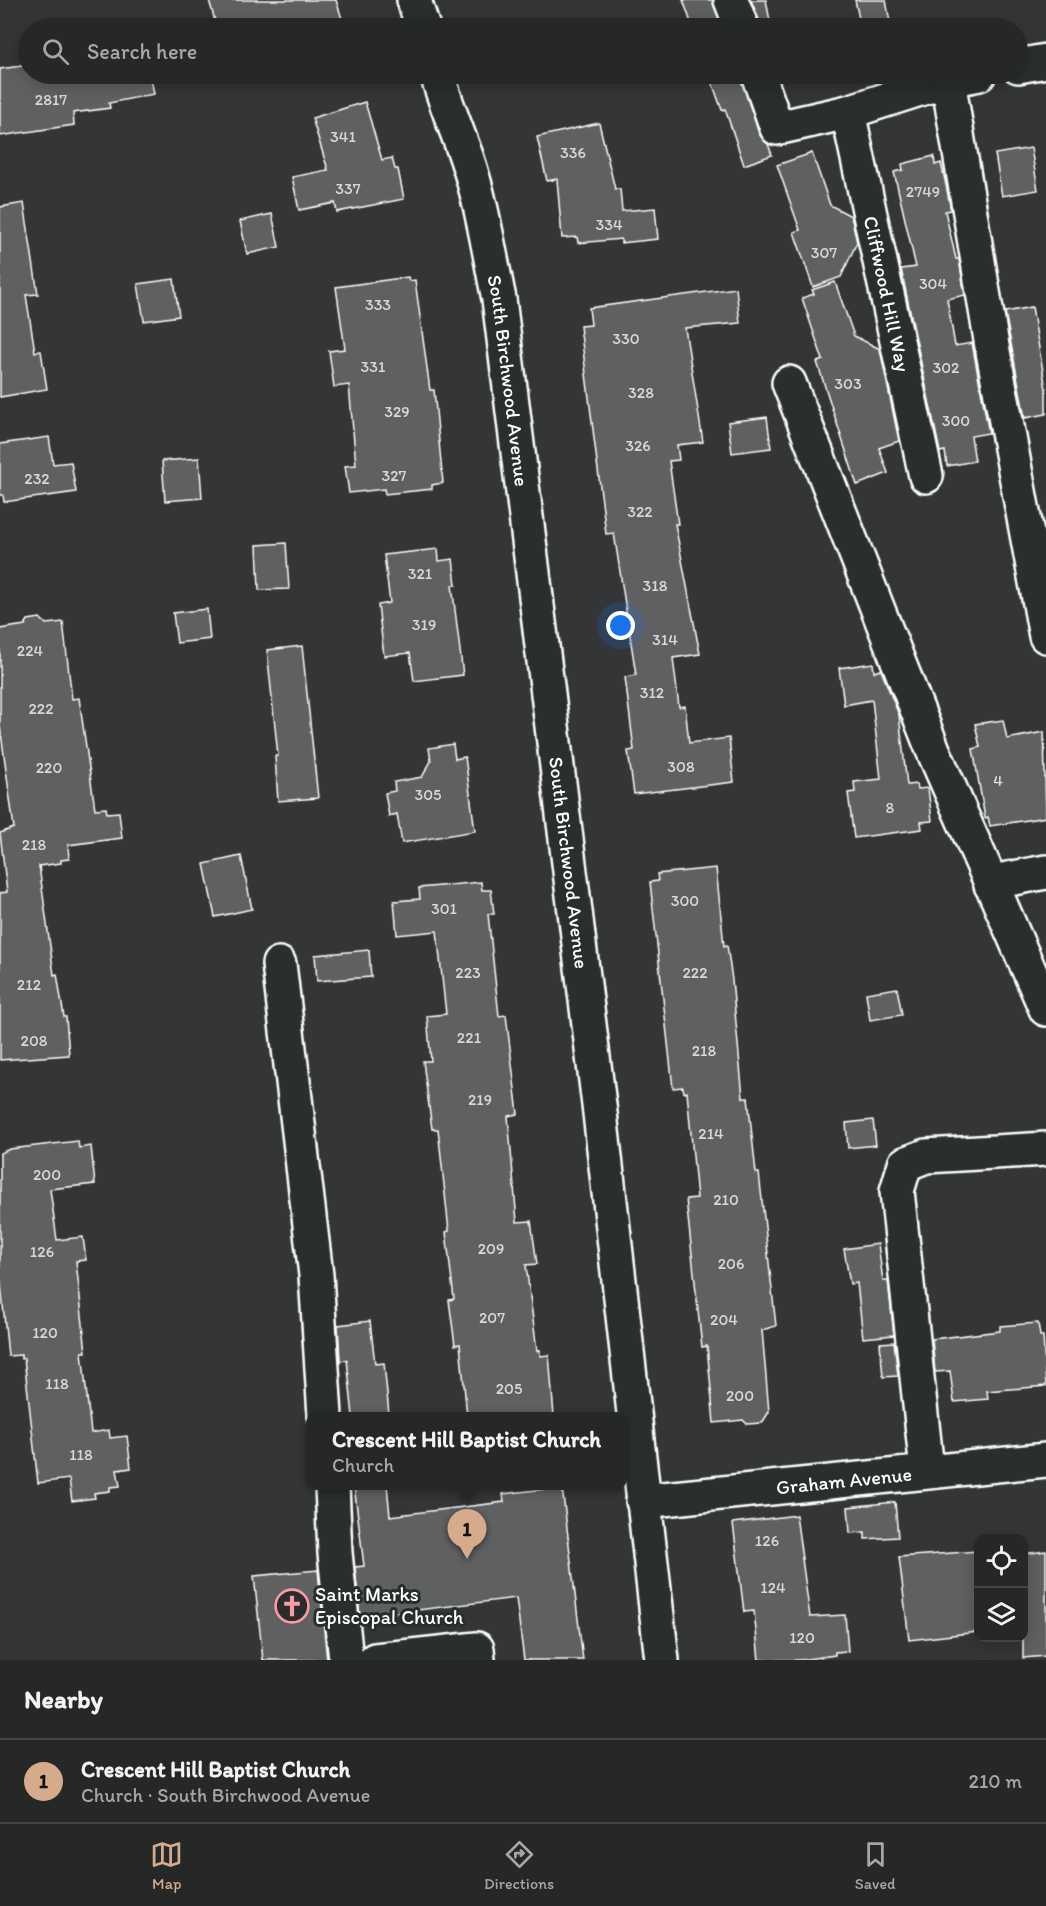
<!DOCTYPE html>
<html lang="en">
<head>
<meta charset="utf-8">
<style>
  :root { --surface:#262828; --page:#2e3030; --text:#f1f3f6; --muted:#a4a6a8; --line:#424445; --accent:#d6ab8b }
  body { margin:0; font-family:Itim,sans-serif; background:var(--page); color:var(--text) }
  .controls { position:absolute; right:18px; bottom:18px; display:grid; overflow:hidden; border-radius:12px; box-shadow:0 3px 15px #0003 }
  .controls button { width:54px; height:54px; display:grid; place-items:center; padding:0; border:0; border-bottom:2px solid var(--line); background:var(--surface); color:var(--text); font:30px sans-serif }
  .you { position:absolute; left:621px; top:626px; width:21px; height:21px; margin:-15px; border:4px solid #fff; border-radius:50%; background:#1a73e8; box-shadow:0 0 0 9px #1a73e833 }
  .badge { display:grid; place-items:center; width:39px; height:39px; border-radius:50%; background:var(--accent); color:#111; font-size:20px; font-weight:700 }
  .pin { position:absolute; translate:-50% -50px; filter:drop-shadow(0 2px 3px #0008) }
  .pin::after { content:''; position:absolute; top:32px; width:21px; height:18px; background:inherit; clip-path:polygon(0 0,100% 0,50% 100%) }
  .popup { position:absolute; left:306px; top:1412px; width:321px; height:78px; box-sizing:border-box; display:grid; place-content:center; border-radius:12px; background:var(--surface); filter:drop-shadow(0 2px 4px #0005); font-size:20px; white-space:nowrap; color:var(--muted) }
  .popup b { font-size:22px; color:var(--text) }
  .popup::after { content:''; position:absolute; left:50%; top:100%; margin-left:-12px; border:12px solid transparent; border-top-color:var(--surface) }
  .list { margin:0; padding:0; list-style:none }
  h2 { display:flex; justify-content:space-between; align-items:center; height:78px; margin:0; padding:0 24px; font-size:26px }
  h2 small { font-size:20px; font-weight:400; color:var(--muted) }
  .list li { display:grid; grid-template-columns:39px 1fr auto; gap:18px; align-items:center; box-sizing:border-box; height:84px; padding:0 24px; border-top:2px solid var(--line) }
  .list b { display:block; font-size:22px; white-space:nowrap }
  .list p { margin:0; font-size:20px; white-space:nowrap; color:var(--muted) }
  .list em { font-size:20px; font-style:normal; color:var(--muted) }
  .icon { flex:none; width:33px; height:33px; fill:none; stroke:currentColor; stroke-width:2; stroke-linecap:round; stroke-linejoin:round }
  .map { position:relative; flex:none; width:1046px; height:1660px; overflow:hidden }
  .search { position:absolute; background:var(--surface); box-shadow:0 3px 15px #0003; left:18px; right:18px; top:18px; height:66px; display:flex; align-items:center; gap:15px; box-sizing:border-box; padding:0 21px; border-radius:33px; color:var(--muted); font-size:22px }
  .sheet { height:162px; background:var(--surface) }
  nav { display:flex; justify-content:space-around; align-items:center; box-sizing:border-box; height:84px; border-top:2px solid var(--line); background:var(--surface); font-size:16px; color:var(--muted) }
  nav a { display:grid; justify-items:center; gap:3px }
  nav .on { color:var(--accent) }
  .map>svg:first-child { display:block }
  .building { fill:#5f6162; stroke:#fff; stroke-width:1.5 }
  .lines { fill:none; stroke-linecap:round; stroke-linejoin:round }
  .minor-casing { stroke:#fff; stroke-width:38 }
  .minor { stroke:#2a2d2e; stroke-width:33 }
  .labels { text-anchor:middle; stroke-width:6; stroke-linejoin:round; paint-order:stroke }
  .number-label { font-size:16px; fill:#d7d8d8 }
  .street-label { font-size:20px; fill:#fff; stroke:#2a2d2e }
  .poi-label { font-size:20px; fill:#fff; stroke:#2a2d2e; text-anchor:start }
</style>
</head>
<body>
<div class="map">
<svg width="1046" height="1660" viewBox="0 0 1046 1660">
  <rect width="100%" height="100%" fill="#333536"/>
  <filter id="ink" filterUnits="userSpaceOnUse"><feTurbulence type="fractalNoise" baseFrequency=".0167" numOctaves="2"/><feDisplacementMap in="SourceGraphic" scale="12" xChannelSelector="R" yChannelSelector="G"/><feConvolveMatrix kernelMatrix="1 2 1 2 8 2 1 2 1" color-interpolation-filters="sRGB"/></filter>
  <g filter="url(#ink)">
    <g class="building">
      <path d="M 209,0 L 336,0 L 345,28 L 269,28 L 267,17 L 217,28 Z"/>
      <path d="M 683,0 L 713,0 L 722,28 L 693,28 Z"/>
      <path d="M 751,0 L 766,0 L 770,21 L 760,22 Z"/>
      <path d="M 855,0 L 886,0 L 891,28 L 861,28 Z"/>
      <path d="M 28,65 L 28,74 L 150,74 L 154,94 L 109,103 L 110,108 L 73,113 L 74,125 L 0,136 L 0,69 Z"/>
      <path d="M 709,74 L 740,74 L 759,134 L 768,144 L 772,155 L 744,165 L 725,109 L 722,110 Z"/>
      <path d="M 365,102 L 382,160 L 392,158 L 395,169 L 398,169 L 404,199 L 337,212 L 335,203 L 299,210 L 292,177 L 328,170 L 312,118 Z"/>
      <path d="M 599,123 L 615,189 L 620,189 L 622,211 L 655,208 L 658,239 L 621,243 L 621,239 L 578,243 L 577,237 L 562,238 L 557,179 L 547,181 L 537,137 Z"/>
      <path d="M 1031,148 L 1038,190 L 1002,196 L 995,154 Z"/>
      <path d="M 812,153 L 830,205 L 851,216 L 857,242 L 841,277 L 813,287 L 794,232 L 800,230 L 777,165 Z"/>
      <path d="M 934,156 L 935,165 L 941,163 L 946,185 L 951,210 L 945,211 L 956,259 L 959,259 L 965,295 L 947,299 L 955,346 L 972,343 L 989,433 L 971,436 L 975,461 L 947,466 L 945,451 L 940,452 L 901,269 L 916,267 L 894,172 L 903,170 L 902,164 Z"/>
      <path d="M 24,203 L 38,294 L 26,295 L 35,352 L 41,351 L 47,389 L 0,397 L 0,207 Z"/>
      <path d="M 272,214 L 279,247 L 247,254 L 240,221 Z"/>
      <path d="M 408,277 L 409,281 L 415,280 L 430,390 L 434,390 L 443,483 L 432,485 L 432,489 L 385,494 L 384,489 L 349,493 L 345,466 L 356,465 L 349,385 L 334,387 L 329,351 L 345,349 L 336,287 Z"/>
      <path d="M 174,279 L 179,316 L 144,321 L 138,284 Z"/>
      <path d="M 835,282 L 854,336 L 880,349 L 899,441 L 879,448 L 888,473 L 857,485 L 817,362 L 823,360 L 802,298 L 814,294 L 812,290 Z"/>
      <path d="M 736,288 L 740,323 L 685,328 L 703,442 L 677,445 L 679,460 L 669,461 L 678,524 L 675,524 L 700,654 L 673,658 L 679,707 L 685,706 L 689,743 L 729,738 L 734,782 L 634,794 L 628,751 L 634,750 L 625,677 L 636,675 L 614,533 L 606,534 L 580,326 L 591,325 L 589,308 Z"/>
      <path d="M 1032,307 L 1046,389 L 1046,414 L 1025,418 L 1005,312 Z"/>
      <path d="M 767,417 L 771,448 L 732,453 L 728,422 Z"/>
      <path d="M 49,437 L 53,464 L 71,462 L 76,492 L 4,502 L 3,495 L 0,495 L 0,444 Z"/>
      <path d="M 199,458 L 202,498 L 165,501 L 162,461 Z"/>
      <path d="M 286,543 L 289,589 L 259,590 L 257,545 Z"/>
      <path d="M 438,549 L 439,561 L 453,559 L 456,585 L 452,585 L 463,675 L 414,681 L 410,653 L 384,656 L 378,605 L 390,603 L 384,555 Z"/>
      <path d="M 207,609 L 210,639 L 177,643 L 173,613 Z"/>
      <path d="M 40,618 L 46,624 L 63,622 L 72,699 L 79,698 L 95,809 L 106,808 L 107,813 L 119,812 L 122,838 L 68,845 L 69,859 L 61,860 L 61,863 L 39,866 L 54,975 L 57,974 L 64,1017 L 66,1017 L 69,1055 L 0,1060 L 0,893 L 7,892 L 0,833 L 14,828 L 0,726 L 0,629 L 25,625 L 28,620 Z"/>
      <path d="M 302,646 L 318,798 L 278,801 L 275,756 L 278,756 L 267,650 Z"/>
      <path d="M 873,663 L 874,672 L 881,670 L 899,715 L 907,785 L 917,784 L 918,789 L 928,788 L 932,821 L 921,822 L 922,829 L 854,838 L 848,793 L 855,792 L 854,782 L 881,779 L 872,700 L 844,705 L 839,668 Z"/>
      <path d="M 1003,720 L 1007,739 L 1044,732 L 1046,817 L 990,826 L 988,817 L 985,818 L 973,749 L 980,747 L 975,724 Z"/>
      <path d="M 453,744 L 455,759 L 465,757 L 475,831 L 402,843 L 397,814 L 389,816 L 385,793 L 395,791 L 394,782 L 422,777 L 431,761 L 429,748 Z"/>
      <path d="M 241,856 L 252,909 L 215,917 L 204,864 Z"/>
      <path d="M 716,868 L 724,946 L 727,945 L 732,980 L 743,1098 L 748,1098 L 756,1173 L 759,1173 L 776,1326 L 762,1330 L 769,1412 L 762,1423 L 747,1424 L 743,1420 L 714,1423 L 707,1346 L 702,1347 L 686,1199 L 697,1198 L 687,1092 L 684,1093 L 683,1087 L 673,1088 L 650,882 L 658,881 L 657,874 Z"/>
      <path d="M 481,882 L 482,890 L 491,890 L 494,914 L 488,914 L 499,1016 L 506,1015 L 518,1114 L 508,1116 L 517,1222 L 531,1221 L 537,1264 L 526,1265 L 537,1351 L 540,1350 L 540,1356 L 549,1355 L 554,1416 L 467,1416 L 460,1344 L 455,1345 L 449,1300 L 454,1299 L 446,1232 L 449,1231 L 438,1129 L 432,1129 L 423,1061 L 431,1061 L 427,1016 L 446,1014 L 437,931 L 397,935 L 394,901 L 420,899 L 419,888 Z"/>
      <path d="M 369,950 L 371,977 L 317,981 L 315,955 Z"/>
      <path d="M 897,988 L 902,1015 L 870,1020 L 866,993 Z"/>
      <path d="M 873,1120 L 876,1145 L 848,1148 L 846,1123 Z"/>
      <path d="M 78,1141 L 79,1148 L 91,1146 L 95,1184 L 50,1189 L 57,1240 L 83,1237 L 86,1260 L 76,1261 L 86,1352 L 82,1352 L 91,1433 L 109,1430 L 110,1438 L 127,1436 L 131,1468 L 117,1470 L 120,1486 L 110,1487 L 110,1491 L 94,1493 L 95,1498 L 72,1501 L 69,1479 L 38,1483 L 24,1358 L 21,1359 L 21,1355 L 8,1356 L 0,1274 L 0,1153 L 10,1149 Z"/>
      <path d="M 878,1244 L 883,1281 L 888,1281 L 894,1335 L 863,1338 L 857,1283 L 850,1284 L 844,1249 Z"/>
      <path d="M 370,1321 L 375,1364 L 384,1363 L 389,1414 L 353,1416 L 347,1360 L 340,1361 L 338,1325 Z"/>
      <path d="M 1038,1323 L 1040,1336 L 1043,1336 L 1046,1386 L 987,1391 L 988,1399 L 954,1402 L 950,1371 L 935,1372 L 932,1339 L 1000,1331 L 1000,1326 Z"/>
      <path d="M 894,1342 L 898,1376 L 883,1377 L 880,1343 Z"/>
      <path d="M 354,1485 L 387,1485 L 390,1516 L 504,1502 L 503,1494 L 562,1487 L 583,1660 L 524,1660 L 516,1598 L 360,1617 L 355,1567 L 364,1566 Z"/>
      <path d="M 895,1502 L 898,1537 L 865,1539 L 865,1532 L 850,1533 L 848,1507 Z"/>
      <path d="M 796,1515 L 810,1617 L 845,1615 L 848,1651 L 835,1652 L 835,1655 L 800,1660 L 759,1660 L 754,1611 L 744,1612 L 733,1523 Z"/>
      <path d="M 978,1551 L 978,1632 L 909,1640 L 899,1557 Z"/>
      <path d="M 1046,1551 L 1046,1656 L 1023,1658 L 1023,1554 Z"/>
      <path d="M 318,1570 L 327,1660 L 263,1660 L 254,1576 Z"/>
    </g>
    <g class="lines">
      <defs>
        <g id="minor">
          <path d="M 414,0 L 423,28"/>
          <path d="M 731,0 L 742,28"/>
          <path d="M 1018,66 L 1046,61"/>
          <path id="s1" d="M 437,74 C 445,102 456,128 466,156 C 482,202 489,252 499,299 L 600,1113 L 662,1660"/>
          <path d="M 758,74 L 777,128 L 848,112 L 948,80 L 979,74"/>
          <path d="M 948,80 L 992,346 L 1046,636"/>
          <path id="s2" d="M 848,112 L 926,476"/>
          <path d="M 789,383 L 933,750 L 1046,1009"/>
          <path d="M 991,885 L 1003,880 L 1046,872"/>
          <path d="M 279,964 L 316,1275 L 325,1416"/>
          <path d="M 927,1470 L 897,1191 L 905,1164 L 926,1156 L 1046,1149"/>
          <path d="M 332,1486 L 335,1553 L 346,1660"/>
          <path id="s3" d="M 643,1501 L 1046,1460"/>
          <path d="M 375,1660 L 477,1649 L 478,1660"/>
        </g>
      </defs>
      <use href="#minor" class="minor-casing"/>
      <use href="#minor" class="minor"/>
    </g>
  </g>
  <defs>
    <symbol id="church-ring" viewBox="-11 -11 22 22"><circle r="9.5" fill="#2a2d2e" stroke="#ff9aa2" stroke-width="1.5"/><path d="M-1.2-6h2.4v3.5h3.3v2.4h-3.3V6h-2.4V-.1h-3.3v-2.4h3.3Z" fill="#ff9aa2"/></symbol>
  </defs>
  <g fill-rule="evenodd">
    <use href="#church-ring" x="273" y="1587" width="38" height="38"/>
  </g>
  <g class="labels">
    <g class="number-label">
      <text x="51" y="105">2817</text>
      <text x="343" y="142">341</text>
      <text x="573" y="158">336</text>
      <text x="348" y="194">337</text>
      <text x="923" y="197">2749</text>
      <text x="609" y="230">334</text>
      <text x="824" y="258">307</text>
      <text x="933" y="289">304</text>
      <text x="378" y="310">333</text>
      <text x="626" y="344">330</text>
      <text x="373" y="372">331</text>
      <text x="946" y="373">302</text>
      <text x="848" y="389">303</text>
      <text x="641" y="398">328</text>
      <text x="397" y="417">329</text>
      <text x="956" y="426">300</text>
      <text x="638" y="451">326</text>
      <text x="394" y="481">327</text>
      <text x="37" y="484">232</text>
      <text x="640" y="517">322</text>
      <text x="420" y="579">321</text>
      <text x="655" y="591">318</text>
      <text x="424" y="630">319</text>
      <text x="665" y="645">314</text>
      <text x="30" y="656">224</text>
      <text x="652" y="698">312</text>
      <text x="41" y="714">222</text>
      <text x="681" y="772">308</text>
      <text x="49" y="773">220</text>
      <text x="998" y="786">4</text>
      <text x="428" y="800">305</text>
      <text x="890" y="813">8</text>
      <text x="34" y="850">218</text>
      <text x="685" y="906">300</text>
      <text x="444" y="914">301</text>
      <text x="468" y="978">223</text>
      <text x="695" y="978">222</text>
      <text x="29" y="990">212</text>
      <text x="469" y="1043">221</text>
      <text x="34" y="1046">208</text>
      <text x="704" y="1056">218</text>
      <text x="480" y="1105">219</text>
      <text x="711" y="1139">214</text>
      <text x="47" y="1180">200</text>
      <text x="726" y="1205">210</text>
      <text x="491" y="1254">209</text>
      <text x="42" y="1257">126</text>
      <text x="731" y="1269">206</text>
      <text x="492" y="1323">207</text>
      <text x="724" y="1325">204</text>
      <text x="45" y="1338">120</text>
      <text x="57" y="1389">118</text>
      <text x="509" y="1394">205</text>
      <text x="740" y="1401">200</text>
      <text x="81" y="1460">118</text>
      <text x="767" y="1546">126</text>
      <text x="773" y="1593">124</text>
      <text x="802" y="1643">120</text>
    </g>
    <g class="street-label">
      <text dy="7" stroke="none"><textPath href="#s2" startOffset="186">Cliffwood Hill Way</textPath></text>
      <text dy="7" stroke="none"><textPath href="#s1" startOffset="316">South Birchwood Avenue</textPath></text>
      <text dy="7" stroke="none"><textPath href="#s1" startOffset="802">South Birchwood Avenue</textPath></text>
      <text dy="7" stroke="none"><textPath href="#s3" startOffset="202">Graham Avenue</textPath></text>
    </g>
    <g class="poi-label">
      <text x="315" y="1601">Saint Marks<tspan x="315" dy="23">Episcopal Church</tspan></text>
    </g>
  </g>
</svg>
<div class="controls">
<button><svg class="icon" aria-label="locate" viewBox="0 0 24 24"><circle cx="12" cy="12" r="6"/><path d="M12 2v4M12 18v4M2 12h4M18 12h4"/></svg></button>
<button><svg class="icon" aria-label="layers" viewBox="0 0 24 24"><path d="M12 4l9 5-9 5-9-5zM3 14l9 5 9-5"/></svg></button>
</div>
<div class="you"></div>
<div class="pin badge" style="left:467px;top:1559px">1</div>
<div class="popup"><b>Crescent Hill Baptist Church</b>Church</div>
<div class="search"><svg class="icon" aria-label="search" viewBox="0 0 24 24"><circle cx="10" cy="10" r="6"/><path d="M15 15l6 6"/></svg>Search here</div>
</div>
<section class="sheet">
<h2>Nearby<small></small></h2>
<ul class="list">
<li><span class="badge">1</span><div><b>Crescent Hill Baptist Church</b><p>Church · South Birchwood Avenue</p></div><em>210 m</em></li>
</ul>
</section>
<nav>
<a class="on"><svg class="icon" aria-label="map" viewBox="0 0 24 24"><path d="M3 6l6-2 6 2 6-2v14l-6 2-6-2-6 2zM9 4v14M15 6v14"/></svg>Map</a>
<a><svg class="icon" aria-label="directions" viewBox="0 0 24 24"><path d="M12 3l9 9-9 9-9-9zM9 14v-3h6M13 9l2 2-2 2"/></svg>Directions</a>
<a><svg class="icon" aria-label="saved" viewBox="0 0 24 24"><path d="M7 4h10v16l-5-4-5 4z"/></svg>Saved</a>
</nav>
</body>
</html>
